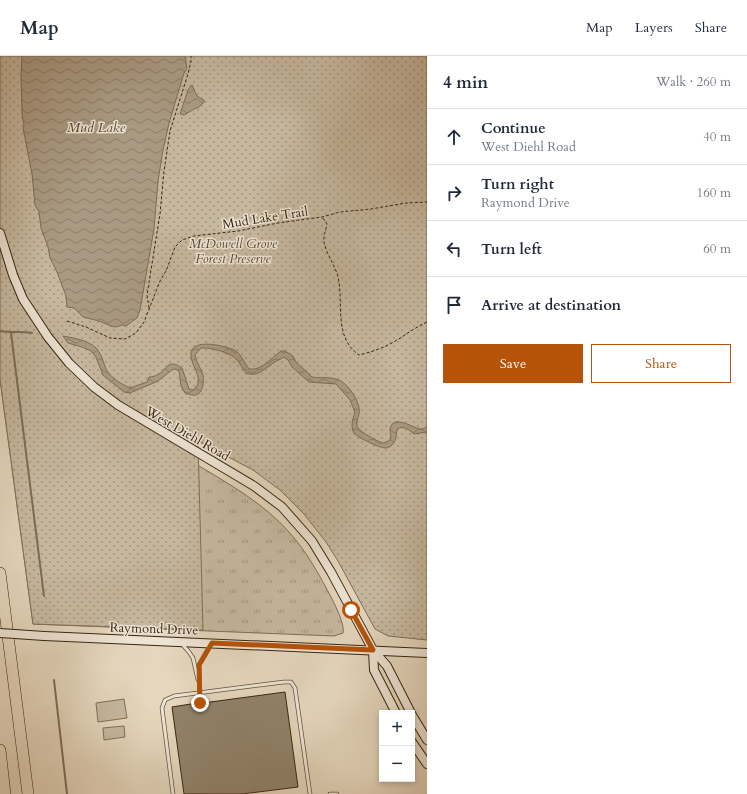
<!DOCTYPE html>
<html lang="en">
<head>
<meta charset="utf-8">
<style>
  :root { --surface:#fff; --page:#f6f6f7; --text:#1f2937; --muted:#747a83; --line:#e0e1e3; --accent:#b45309 }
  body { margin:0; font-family:Cardo,serif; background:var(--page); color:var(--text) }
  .controls { position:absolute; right:12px; bottom:12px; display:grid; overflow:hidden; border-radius:0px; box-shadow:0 2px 6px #0003 }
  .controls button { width:36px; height:36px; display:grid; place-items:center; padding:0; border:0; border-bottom:1px solid var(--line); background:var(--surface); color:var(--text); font:20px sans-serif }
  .stop { position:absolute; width:12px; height:12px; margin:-9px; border:3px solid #b45309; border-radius:50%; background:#fff }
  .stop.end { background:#b45309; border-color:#fff; box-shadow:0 1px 4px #0008 }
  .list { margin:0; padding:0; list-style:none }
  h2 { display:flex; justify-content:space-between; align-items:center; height:52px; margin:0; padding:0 16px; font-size:17px }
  h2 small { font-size:13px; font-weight:400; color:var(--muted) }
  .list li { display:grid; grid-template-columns:26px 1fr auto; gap:12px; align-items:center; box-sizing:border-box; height:56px; padding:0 16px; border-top:1px solid var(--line) }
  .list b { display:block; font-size:15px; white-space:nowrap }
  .list p { margin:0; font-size:13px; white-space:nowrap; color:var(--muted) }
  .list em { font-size:13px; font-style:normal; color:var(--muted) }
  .actions { display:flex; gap:8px; padding:12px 16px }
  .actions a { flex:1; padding:9px 0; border:1px solid var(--accent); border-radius:0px; text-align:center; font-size:14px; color:var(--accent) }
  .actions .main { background:var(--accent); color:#fff }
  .icon { flex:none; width:22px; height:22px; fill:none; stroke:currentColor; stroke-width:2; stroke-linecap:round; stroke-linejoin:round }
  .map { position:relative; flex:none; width:427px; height:738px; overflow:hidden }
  header { display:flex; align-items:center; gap:24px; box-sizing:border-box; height:56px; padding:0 20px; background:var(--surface); border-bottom:1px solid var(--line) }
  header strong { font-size:19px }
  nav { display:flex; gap:22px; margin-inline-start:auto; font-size:14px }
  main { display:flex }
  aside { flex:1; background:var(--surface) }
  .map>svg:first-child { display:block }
  .grass { fill:url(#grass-tufts); stroke:#7e6f5a }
  .park { fill:url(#park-dots); stroke:#7e6f5a }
  .pitch { fill:#c7b8a0; stroke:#7e6f5a }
  .water { fill:url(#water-waves); stroke:#7c6c56 }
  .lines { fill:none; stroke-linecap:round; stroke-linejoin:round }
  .stream { stroke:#7c6c56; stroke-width:2 }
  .building { fill:#91826b; stroke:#362613 }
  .lane-casing { stroke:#62523e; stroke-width:4.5 }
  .secondary-casing { stroke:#362613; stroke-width:10 }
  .highway-casing { stroke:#362613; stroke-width:12 }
  .path { stroke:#362613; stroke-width:1; stroke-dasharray:3 2; stroke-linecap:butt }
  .lane { stroke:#eee4d4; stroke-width:3 }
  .secondary { stroke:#eee4d4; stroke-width:8 }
  .highway { stroke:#e5d6bd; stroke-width:11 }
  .secondary-bridge-casing { stroke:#362613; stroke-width:10; stroke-linecap:butt }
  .secondary-bridge { stroke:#eee4d4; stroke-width:8 }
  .route { stroke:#b45309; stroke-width:5 }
  .labels { text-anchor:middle; stroke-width:3; stroke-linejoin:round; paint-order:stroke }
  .street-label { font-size:13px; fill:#362613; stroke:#eee4d4 }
  .park-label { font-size:13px; font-style:italic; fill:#5a4a36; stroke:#eee4d4 }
  .water-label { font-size:14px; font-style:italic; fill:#594935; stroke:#eee4d4 }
</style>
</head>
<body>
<header>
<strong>Map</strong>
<nav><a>Map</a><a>Layers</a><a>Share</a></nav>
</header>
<main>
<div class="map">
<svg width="427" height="738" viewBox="0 0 427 738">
  <defs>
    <pattern id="grass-tufts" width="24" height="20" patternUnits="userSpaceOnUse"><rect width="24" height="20" fill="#c7b8a0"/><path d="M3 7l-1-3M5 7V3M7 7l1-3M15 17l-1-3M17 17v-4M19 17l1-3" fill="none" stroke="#a29581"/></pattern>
    <pattern id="park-dots" width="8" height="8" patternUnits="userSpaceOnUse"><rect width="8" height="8" fill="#c7b8a0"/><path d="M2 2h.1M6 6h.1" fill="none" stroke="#a29581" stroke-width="1.8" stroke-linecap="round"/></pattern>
    <pattern id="water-waves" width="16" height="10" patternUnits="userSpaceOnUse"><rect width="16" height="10" fill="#aa9a83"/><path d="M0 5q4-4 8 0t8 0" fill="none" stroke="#8b7d6a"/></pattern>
  </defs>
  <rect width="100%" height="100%" fill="#e5d6bd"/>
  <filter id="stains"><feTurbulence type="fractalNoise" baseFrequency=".005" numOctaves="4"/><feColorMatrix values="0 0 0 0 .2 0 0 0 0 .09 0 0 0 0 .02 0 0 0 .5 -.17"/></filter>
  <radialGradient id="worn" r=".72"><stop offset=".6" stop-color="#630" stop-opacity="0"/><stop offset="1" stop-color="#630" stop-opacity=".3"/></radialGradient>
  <path class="grass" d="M 0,208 L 199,410 C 231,429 264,448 289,476 C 307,496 320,520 332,543 C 336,551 345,569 343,577 L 334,580 L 33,568 L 0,323 Z"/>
  <path class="park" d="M 0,0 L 427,0 L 427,584 L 388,580 L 375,573 L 338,505 L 326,486 L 304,458 L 280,434 L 253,414 L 198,385 L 203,574 L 33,568 L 0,323 Z"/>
  <g class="pitch">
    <path d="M 124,643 L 127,662 L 98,666 L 96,647 Z"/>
    <path d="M 124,670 L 125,681 L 104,684 L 103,672 Z"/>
  </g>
  <g class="water">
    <path d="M 22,0 L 185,0 L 187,13 L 184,17 L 169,67 L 163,94 L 158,125 L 154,173 L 140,254 L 137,262 L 126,270 L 122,269 L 116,271 L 111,270 L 99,265 L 83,261 L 74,252 L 67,251 L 66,240 L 57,216 L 50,202 L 48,191 L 41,172 L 39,156 L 35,149 L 32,118 L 23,72 L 24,70 L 22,58 L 21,18 Z"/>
    <path d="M 192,29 L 197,40 L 205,45 L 198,52 L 196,52 L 184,59 L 180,58 L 188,34 Z"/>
    <path d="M 63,280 C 73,282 88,284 96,292 C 102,298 103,307 107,315 C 111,322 123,329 130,332 L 147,326 L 149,321 C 152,321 156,320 159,318 C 168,311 169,303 182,312 L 189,333 L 193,334 C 208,323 186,307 192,294 C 197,283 227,290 236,295 C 241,299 245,307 249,313 C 262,315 271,302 281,295 L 285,295 L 293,300 L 296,306 L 312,321 C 324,323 335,319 345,328 C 352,335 361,348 359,358 C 358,362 356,366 357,370 C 358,375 378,386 383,387 C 386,387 388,385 391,383 C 391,380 389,373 391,370 C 396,359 414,373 421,373 C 424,373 425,372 427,370 L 427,376 L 414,378 C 409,374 404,369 397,373 C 396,378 397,383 393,388 C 391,390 389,392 385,392 C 380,392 358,382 354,377 C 350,371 353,362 355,356 L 350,344 L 336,328 L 309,326 L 292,311 L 288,304 L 284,301 C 279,304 274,306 269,310 C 262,315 256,321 246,317 C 242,313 241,308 237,304 C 232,297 210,291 201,292 L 195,299 C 196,306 201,312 203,319 C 204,322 203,325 203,329 C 201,340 195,341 185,337 L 181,330 L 179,315 L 175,313 L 172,314 L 158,325 L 130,337 L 124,336 L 103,319 L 96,301 L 91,295 L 82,291 L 68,287 Z"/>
  </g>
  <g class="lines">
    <g class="stream">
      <path d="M 0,275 C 11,277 21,275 32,277"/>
      <path d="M 11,277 L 44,540"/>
      <path d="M 54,624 L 67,738"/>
    </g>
  </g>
  <path class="building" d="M 285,636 L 298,731 L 242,738 L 184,738 L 172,651 L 197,647 L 200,650 L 203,647 Z"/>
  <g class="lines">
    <defs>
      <g id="lane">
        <path d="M 182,588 L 189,596 L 193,602 L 198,624"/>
        <path d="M 200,647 L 199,609 L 211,588"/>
        <path d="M 173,738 L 162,652 L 165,644 L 174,640 L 284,626 L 291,626 L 295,632 L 310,738"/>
        <path d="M 330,738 L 337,738"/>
      </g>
      <g id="secondary">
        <path d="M 0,177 L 13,219 L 23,243 L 48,281 L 69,307 L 94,331 L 118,349 L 254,430 L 282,451 L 312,485 L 331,516 L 373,594 L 387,610 L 411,657"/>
        <path d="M 44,580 L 427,597"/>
        <path d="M 373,594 L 374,614 L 396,657"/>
        <path d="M 412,659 L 427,684"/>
        <path d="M 412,686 L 427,708"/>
      </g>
      <g id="highway">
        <path d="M 0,517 L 28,738"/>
        <path d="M 0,694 L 5,738"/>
      </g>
    </defs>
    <use href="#lane" class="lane-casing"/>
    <use href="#secondary" class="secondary-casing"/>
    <use href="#highway" class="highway-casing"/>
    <g class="path">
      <path d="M 323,162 L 327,168 C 326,174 323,180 324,186 C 326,198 335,209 338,221 C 344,247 333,281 359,299 C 372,296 386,291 397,284 C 407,278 416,271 427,266"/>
      <path d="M 149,252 L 147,239 L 160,158 L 164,115 L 170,75 L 188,18 L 191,5 L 191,0"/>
      <path d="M 67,265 L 86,271 L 110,282 L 125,283 L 136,277 L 144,266 L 160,225 L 166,215 L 175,191 L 182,184 L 194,180 L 238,175 L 278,167 L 322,161 L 340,156 L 371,153 L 406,147 L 427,146"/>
    </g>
    <use href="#lane" class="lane"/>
    <use href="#secondary" class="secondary"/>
    <use href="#highway" class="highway"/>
    <defs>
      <path id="secondary-bridge" d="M 0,577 L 44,580"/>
    </defs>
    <use href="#secondary-bridge" class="secondary-bridge-casing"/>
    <use href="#secondary-bridge" class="secondary-bridge"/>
  </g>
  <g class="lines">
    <path class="route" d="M 200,647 L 199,609 L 212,587 L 373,594 L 351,554"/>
  </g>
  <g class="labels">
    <g class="street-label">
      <text transform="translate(265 161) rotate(-9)" y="5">Mud Lake Trail</text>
      <text transform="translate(188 377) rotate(30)" y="5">West Diehl Road</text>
      <text transform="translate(154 572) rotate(2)" y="5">Raymond Drive</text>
    </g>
    <g class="park-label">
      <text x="233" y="192">McDowell Grove<tspan x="233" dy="15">Forest Preserve</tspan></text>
    </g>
    <g class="water-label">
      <text x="96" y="76">Mud Lake</text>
    </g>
  </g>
  <rect width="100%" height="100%" filter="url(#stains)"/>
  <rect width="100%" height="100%" fill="url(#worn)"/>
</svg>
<div class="controls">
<button>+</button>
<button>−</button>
</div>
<div class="stop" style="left:351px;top:554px"></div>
<div class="stop end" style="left:200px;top:647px"></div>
</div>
<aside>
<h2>4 min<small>Walk · 260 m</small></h2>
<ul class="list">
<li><svg class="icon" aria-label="ahead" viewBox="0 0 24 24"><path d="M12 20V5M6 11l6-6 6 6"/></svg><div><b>Continue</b><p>West Diehl Road</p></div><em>40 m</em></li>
<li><svg class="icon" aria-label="right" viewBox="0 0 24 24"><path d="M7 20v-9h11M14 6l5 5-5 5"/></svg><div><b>Turn right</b><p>Raymond Drive</p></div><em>160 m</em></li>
<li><svg class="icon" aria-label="left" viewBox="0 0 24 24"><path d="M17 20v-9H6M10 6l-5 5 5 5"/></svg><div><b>Turn left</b></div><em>60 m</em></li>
<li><svg class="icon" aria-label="arrive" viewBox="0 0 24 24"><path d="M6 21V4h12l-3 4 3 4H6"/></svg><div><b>Arrive at destination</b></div></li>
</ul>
<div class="actions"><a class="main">Save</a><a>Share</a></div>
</aside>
</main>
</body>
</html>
